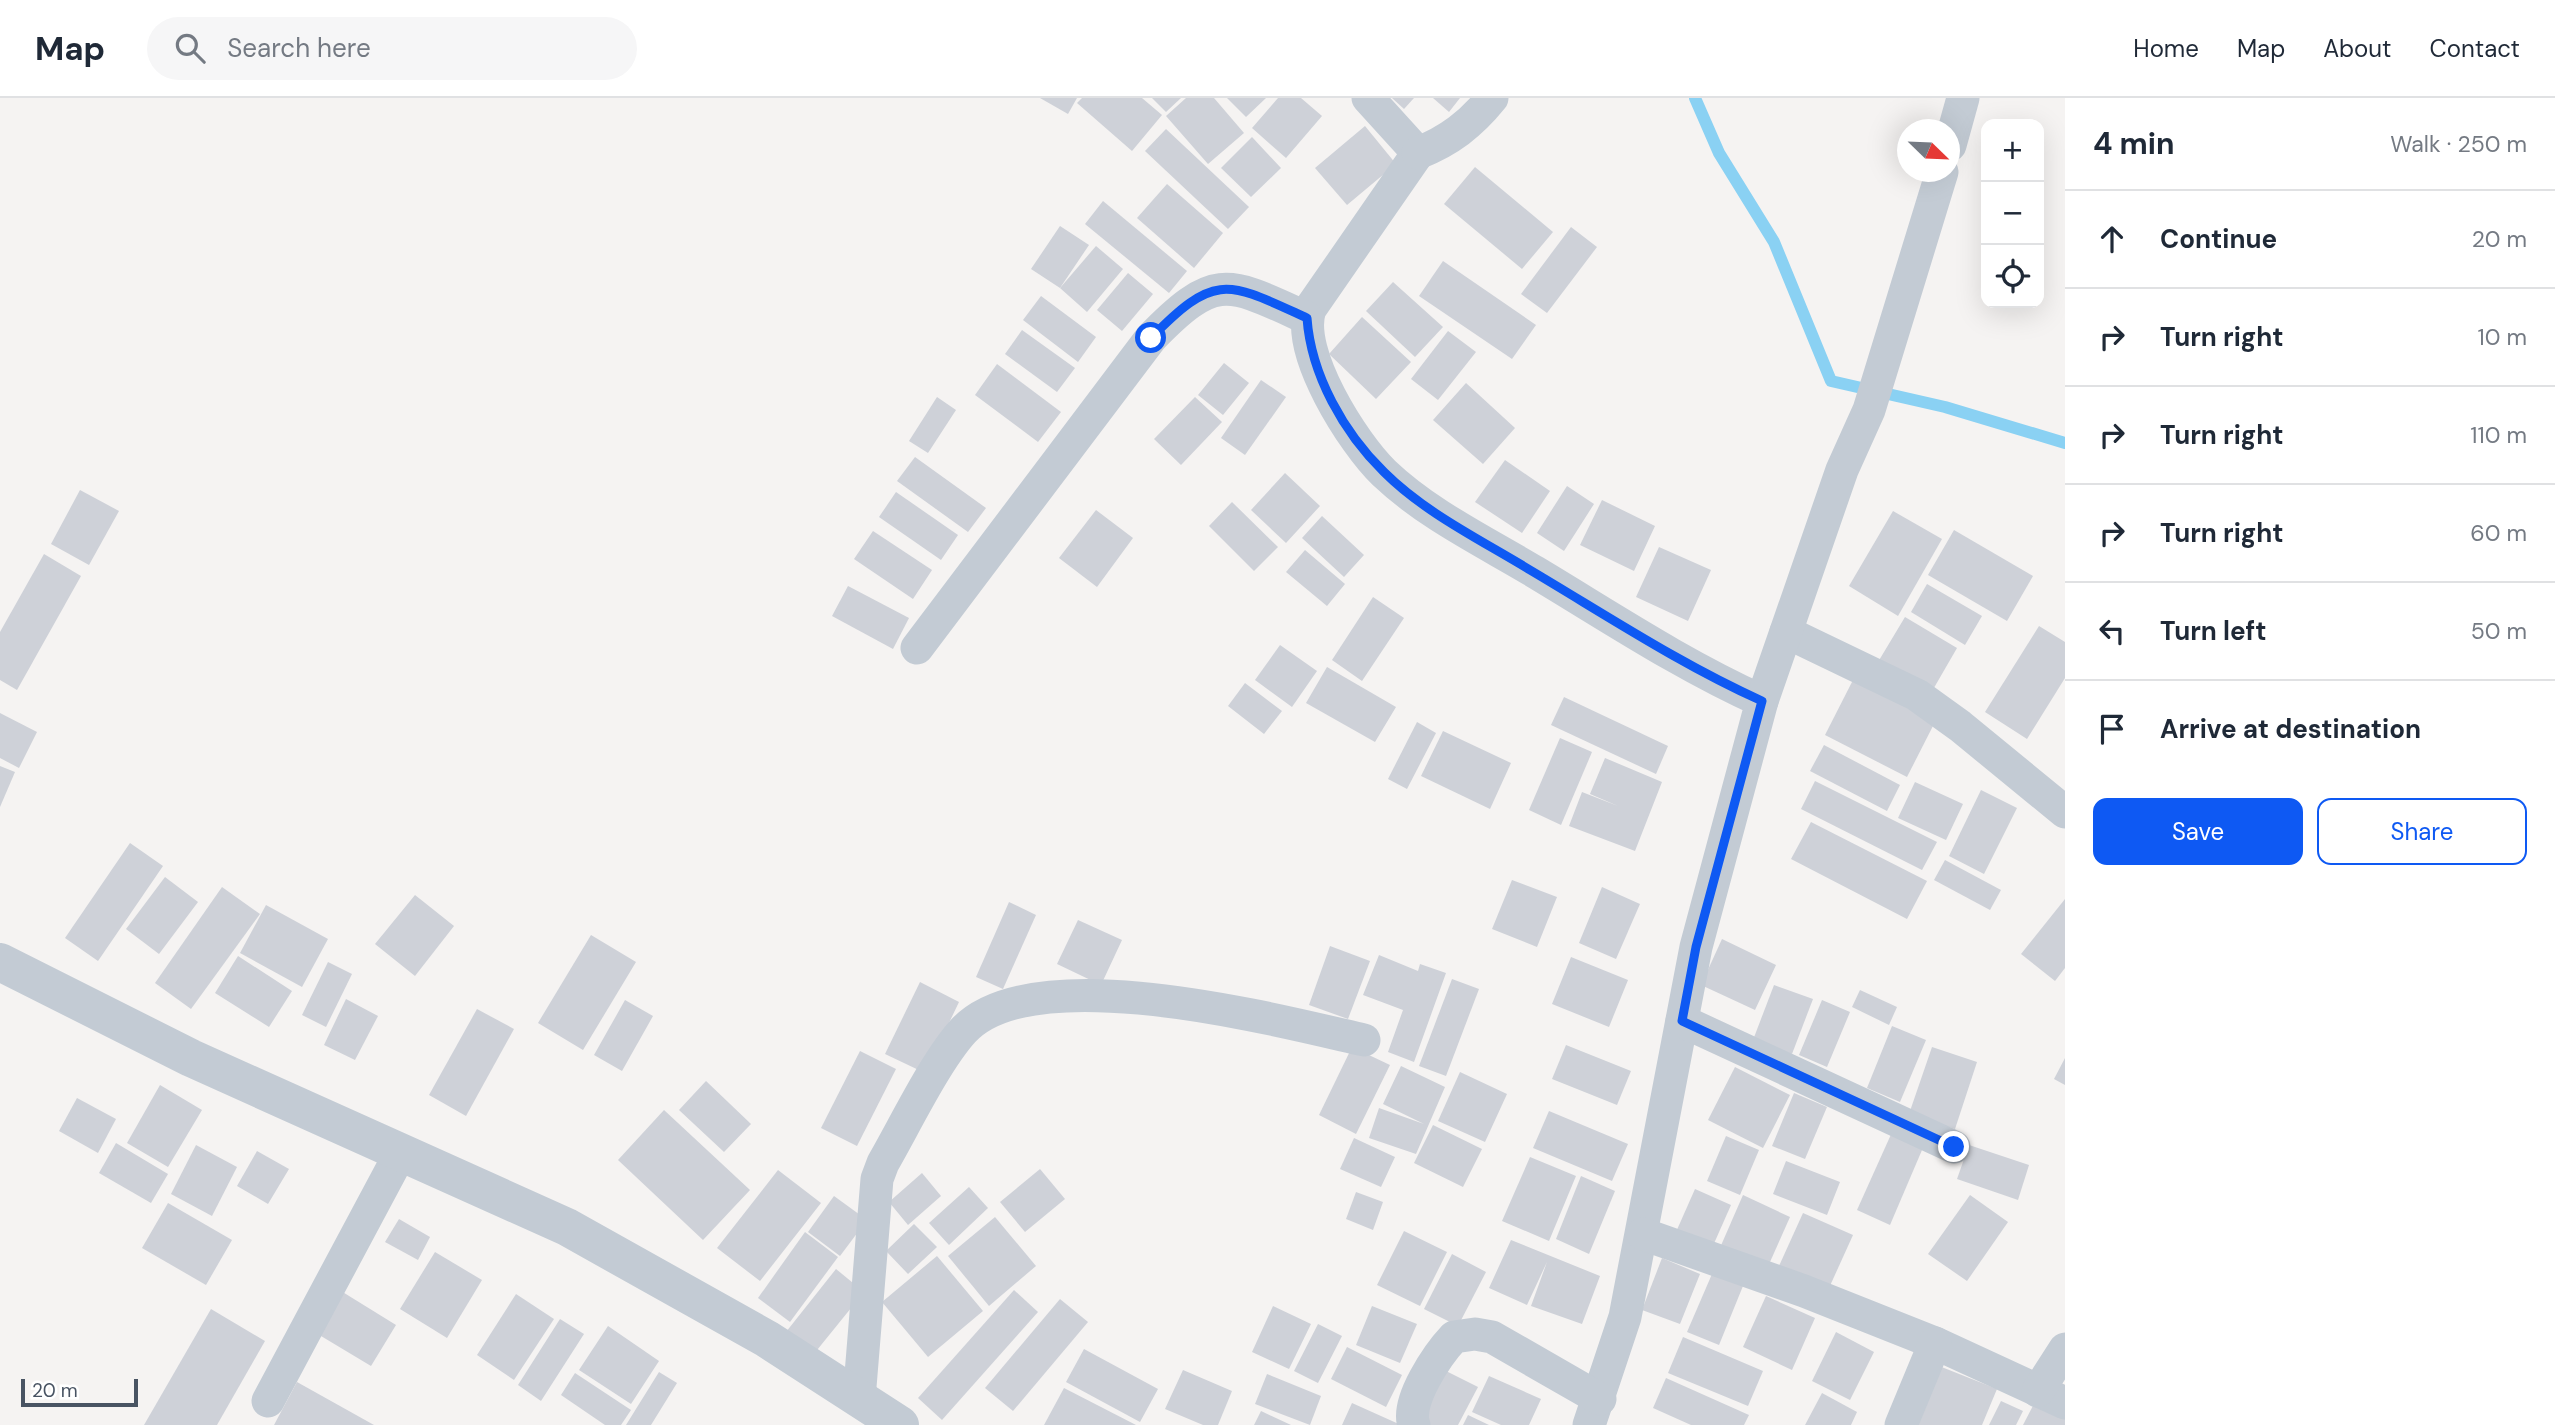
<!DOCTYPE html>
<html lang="en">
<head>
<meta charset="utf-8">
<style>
  :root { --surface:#fff; --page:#f6f6f7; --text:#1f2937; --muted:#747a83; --line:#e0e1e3; --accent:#0e59f3 }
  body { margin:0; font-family:"DM Sans",sans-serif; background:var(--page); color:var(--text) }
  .controls { position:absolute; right:21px; top:21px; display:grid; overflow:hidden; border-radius:14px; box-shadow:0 7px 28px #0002 }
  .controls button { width:63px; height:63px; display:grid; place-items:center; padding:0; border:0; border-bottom:2px solid var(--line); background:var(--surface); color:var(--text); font:35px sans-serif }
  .compass { position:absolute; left:1897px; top:21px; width:63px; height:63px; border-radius:50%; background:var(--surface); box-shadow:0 7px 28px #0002; rotate:113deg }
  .scale { position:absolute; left:21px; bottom:18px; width:117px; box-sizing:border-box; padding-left:7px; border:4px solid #485362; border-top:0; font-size:19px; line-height:24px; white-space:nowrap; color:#485362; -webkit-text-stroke:5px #fff; paint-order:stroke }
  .stop { position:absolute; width:21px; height:21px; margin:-16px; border:5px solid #0e59f3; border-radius:50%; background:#fff }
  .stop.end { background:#0e59f3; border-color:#fff; box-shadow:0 2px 7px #0008 }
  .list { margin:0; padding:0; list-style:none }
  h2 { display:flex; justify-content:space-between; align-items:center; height:91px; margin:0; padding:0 28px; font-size:30px }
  h2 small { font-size:23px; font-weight:400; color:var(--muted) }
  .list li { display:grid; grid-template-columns:46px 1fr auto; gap:21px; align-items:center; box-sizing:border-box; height:98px; padding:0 28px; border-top:2px solid var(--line) }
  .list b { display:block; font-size:26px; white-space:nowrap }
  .list em { font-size:23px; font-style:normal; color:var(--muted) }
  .actions { display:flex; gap:14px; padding:21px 28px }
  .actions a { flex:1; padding:16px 0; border:2px solid var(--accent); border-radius:14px; text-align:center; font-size:24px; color:var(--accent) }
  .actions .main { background:var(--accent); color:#fff }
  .icon { flex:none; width:38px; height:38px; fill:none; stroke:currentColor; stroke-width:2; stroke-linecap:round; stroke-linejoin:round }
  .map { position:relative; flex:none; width:2065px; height:1327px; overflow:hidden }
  header { display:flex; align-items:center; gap:42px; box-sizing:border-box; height:98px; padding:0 35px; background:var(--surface); border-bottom:2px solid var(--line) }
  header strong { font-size:33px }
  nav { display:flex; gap:38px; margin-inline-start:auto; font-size:24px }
  .search { width:490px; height:63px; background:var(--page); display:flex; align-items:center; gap:18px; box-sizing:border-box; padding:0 24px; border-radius:38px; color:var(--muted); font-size:26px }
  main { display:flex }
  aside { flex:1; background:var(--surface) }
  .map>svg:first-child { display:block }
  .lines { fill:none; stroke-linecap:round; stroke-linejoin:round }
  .stream { stroke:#8ad1f3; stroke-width:12 }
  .building { fill:#ced1d8 }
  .minor { stroke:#c3cbd4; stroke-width:33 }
  .tertiary { stroke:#c3cbd4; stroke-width:38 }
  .route { stroke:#0e59f3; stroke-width:9 }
</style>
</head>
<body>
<header>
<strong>Map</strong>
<div class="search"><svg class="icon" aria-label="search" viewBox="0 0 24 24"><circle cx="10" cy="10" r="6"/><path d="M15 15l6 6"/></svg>Search here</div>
<nav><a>Home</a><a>Map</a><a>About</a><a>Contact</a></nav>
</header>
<main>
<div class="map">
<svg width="2065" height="1327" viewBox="0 0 2065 1327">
  <rect width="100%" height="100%" fill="#f5f3f2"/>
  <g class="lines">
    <path class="stream" d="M 1695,0 L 1719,55 L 1774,144 L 1831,283 L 1945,309 L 2065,345"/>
  </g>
  <g class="building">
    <path d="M 1040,0 L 1077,0 L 1068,16 Z"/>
    <path d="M 1082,0 L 1142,0 L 1162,17 L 1132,53 L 1077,5 Z"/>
    <path d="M 1152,0 L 1181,0 L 1166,14 Z"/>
    <path d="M 1186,0 L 1214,0 L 1244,35 L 1208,66 L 1166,18 Z"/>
    <path d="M 1227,0 L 1266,0 L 1246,19 Z"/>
    <path d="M 1278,0 L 1301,0 L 1322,18 L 1286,60 L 1252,30 Z"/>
    <path d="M 1392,0 L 1414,0 L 1404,11 Z"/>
    <path d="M 1433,0 L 1460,0 L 1449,14 Z"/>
    <path d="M 1365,28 L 1396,66 L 1347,107 L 1315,70 Z"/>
    <path d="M 1166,31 L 1249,109 L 1228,131 L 1145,53 Z"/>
    <path d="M 1252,39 L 1281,70 L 1251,99 L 1221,70 Z"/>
    <path d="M 1475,69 L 1553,134 L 1522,171 L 1444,106 Z"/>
    <path d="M 1167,86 L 1223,135 L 1194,170 L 1137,120 Z"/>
    <path d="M 1103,103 L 1187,173 L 1169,195 L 1085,126 Z"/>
    <path d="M 1060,128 L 1089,147 L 1060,190 L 1031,171 Z"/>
    <path d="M 1571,129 L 1597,149 L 1547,215 L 1521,196 Z"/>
    <path d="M 1096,148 L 1123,171 L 1087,214 L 1060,190 Z"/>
    <path d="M 1443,163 L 1536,227 L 1512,261 L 1419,198 Z"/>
    <path d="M 1128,175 L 1153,196 L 1122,233 L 1097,212 Z"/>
    <path d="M 1393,184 L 1443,229 L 1415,259 L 1366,213 Z"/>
    <path d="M 1041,198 L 1096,239 L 1078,264 L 1023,222 Z"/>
    <path d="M 1362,219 L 1411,264 L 1376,301 L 1329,256 Z"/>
    <path d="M 1022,232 L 1075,270 L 1057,294 L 1005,256 Z"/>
    <path d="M 1448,233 L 1476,254 L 1438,302 L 1411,281 Z"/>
    <path d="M 1224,265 L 1249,285 L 1223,317 L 1198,297 Z"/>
    <path d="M 997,266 L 1061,314 L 1038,344 L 975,297 Z"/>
    <path d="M 1261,282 L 1286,299 L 1245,357 L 1221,340 Z"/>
    <path d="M 1466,285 L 1515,330 L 1483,366 L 1433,322 Z"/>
    <path d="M 937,299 L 956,312 L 928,355 L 909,343 Z"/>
    <path d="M 1195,299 L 1222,324 L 1181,367 L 1154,341 Z"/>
    <path d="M 915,359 L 986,410 L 968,434 L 897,383 Z"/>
    <path d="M 1505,362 L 1550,393 L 1522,435 L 1475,404 Z"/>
    <path d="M 1285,375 L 1320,408 L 1286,445 L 1251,412 Z"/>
    <path d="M 1567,388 L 1594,406 L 1564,453 L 1537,435 Z"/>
    <path d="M 80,392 L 119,413 L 89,467 L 51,446 Z"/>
    <path d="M 896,394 L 958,437 L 941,462 L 879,419 Z"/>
    <path d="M 1602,402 L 1655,428 L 1634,473 L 1580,447 Z"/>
    <path d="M 1232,404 L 1278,449 L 1254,473 L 1209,428 Z"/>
    <path d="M 1096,412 L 1133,440 L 1097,489 L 1059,460 Z"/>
    <path d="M 1893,413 L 1942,441 L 1898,518 L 1849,488 Z"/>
    <path d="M 1322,418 L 1364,457 L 1344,479 L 1302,440 Z"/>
    <path d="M 1954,432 L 2033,478 L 2007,523 L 1928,477 Z"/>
    <path d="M 873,433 L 932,472 L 913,501 L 854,461 Z"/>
    <path d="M 1659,449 L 1711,472 L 1688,523 L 1636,499 Z"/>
    <path d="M 1305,452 L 1345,486 L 1327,508 L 1286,474 Z"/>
    <path d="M 44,456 L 81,478 L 17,592 L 0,582 L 0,534 Z"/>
    <path d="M 1927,486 L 1982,518 L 1965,547 L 1911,514 Z"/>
    <path d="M 848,488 L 909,520 L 893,551 L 832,518 Z"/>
    <path d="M 1373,499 L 1404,520 L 1362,583 L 1332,562 Z"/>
    <path d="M 1905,519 L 1957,550 L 1931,595 L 1878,564 Z"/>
    <path d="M 2039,528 L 2065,544 L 2065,580 L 2027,641 L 1985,614 Z"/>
    <path d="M 1280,547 L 1317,573 L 1292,609 L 1255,582 Z"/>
    <path d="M 1327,569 L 1396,609 L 1375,644 L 1306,605 Z"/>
    <path d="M 1853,582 L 1935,624 L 1907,679 L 1825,637 Z"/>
    <path d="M 1245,585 L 1282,613 L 1264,636 L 1228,608 Z"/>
    <path d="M 1564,599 L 1668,648 L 1656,676 L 1551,627 Z"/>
    <path d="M 0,615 L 37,634 L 19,670 L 0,660 Z"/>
    <path d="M 1417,624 L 1436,635 L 1407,691 L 1388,681 Z"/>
    <path d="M 1443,633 L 1511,665 L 1490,711 L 1421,678 Z"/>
    <path d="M 1560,640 L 1592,654 L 1561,727 L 1529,712 Z"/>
    <path d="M 1824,647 L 1900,687 L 1887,713 L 1810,673 Z"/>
    <path d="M 1605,660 L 1662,684 L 1635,753 L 1569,728 L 1582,694 L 1618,708 L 1590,696 Z"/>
    <path d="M 0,668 L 15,674 L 0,709 Z"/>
    <path d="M 1815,683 L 1937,744 L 1922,772 L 1801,711 Z"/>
    <path d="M 1915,684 L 1963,706 L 1946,742 L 1898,720 Z"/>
    <path d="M 1981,692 L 2017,710 L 1984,776 L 1949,758 Z"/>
    <path d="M 1811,724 L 1927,783 L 1907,821 L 1791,761 Z"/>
    <path d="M 130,745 L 163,768 L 98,863 L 65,840 Z"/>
    <path d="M 1945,762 L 2001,792 L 1990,812 L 1934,782 Z"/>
    <path d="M 165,779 L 198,804 L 159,856 L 126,831 Z"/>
    <path d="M 1512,782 L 1557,799 L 1537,849 L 1492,831 Z"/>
    <path d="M 222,789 L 260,816 L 191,911 L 155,885 Z"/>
    <path d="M 1602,789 L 1640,806 L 1616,861 L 1579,845 Z"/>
    <path d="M 415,797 L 454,828 L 415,878 L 375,846 Z"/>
    <path d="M 2065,801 L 2065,870 L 2055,883 L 2021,856 Z"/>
    <path d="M 1009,804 L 1036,817 L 1003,891 L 976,879 Z"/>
    <path d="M 266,807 L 328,841 L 302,889 L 240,855 Z"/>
    <path d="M 1078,822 L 1122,842 L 1101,887 L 1057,866 Z"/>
    <path d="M 591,837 L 636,864 L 583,952 L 538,925 Z"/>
    <path d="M 1722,841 L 1776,867 L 1755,912 L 1701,887 Z"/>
    <path d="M 1330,848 L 1370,863 L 1348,921 L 1309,907 Z"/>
    <path d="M 1379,857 L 1418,873 L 1420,866 L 1446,875 L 1414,964 L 1388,954 L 1403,912 L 1363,897 Z"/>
    <path d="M 238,858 L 292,893 L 269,929 L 215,895 Z"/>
    <path d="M 1571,859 L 1628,882 L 1609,929 L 1552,906 Z"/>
    <path d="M 328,864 L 352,876 L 326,929 L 302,917 Z"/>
    <path d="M 1452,881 L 1479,891 L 1446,978 L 1419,968 Z"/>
    <path d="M 920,884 L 959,904 L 925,975 L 885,956 Z"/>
    <path d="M 1774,887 L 1813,901 L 1792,956 L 1753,942 Z"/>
    <path d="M 1860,892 L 1897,909 L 1889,927 L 1852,909 Z"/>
    <path d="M 346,901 L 378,918 L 355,962 L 324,947 Z"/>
    <path d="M 625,902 L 653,918 L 622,973 L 594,957 Z"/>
    <path d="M 1822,902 L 1850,914 L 1827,969 L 1799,957 Z"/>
    <path d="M 477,911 L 514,931 L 466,1018 L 429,997 Z"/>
    <path d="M 1892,928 L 1926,942 L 1900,1004 L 1867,990 Z"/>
    <path d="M 1566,947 L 1631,973 L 1617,1007 L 1552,981 Z"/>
    <path d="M 1352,949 L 1390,967 L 1356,1036 L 1319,1017 Z"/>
    <path d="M 1932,949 L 1977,964 L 1955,1031 L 1909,1016 Z"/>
    <path d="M 860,953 L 896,971 L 857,1048 L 821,1030 Z"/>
    <path d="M 2065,960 L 2065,987 L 2054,981 Z"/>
    <path d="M 1401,968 L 1445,989 L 1416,1056 L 1369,1040 L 1379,1010 L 1424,1026 L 1383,1006 Z"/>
    <path d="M 1735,969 L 1790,997 L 1763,1050 L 1708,1022 Z"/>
    <path d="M 1460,974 L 1507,996 L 1485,1044 L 1438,1023 Z"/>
    <path d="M 706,983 L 751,1026 L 724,1054 L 679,1012 Z"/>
    <path d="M 160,987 L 202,1012 L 168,1069 L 127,1045 Z"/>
    <path d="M 1794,995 L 1827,1009 L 1805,1061 L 1772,1048 Z"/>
    <path d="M 77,1000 L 116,1021 L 98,1055 L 59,1033 Z"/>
    <path d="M 664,1012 L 750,1092 L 703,1142 L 618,1062 Z"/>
    <path d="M 1549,1013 L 1628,1046 L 1612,1083 L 1533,1050 Z"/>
    <path d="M 1433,1027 L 1482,1051 L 1463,1089 L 1414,1065 Z"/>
    <path d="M 1893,1032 L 1925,1045 L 1890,1127 L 1857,1112 Z"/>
    <path d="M 1726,1038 L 1759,1052 L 1740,1097 L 1707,1083 Z"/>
    <path d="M 1354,1040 L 1395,1059 L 1381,1089 L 1340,1071 Z"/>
    <path d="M 116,1045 L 168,1076 L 151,1105 L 99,1075 Z"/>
    <path d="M 196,1047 L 237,1069 L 212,1118 L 171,1096 Z"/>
    <path d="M 1969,1047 L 2029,1067 L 2018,1102 L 1957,1081 Z"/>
    <path d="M 257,1053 L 289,1071 L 268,1106 L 237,1088 Z"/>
    <path d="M 1530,1059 L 1576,1078 L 1549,1143 L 1502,1123 Z"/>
    <path d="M 1786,1063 L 1840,1084 L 1827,1117 L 1773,1096 Z"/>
    <path d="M 1040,1071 L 1065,1101 L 1025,1134 L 1000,1104 Z"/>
    <path d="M 778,1072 L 821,1105 L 760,1183 L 717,1150 Z"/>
    <path d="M 922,1075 L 941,1098 L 908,1127 L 889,1104 Z"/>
    <path d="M 1581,1078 L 1615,1093 L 1589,1156 L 1556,1141 Z"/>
    <path d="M 969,1089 L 988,1110 L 949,1147 L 929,1125 Z"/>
    <path d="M 1695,1091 L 1731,1107 L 1712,1150 L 1676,1134 Z"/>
    <path d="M 1356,1094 L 1383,1104 L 1373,1132 L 1346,1121 Z"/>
    <path d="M 1743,1097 L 1790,1119 L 1766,1173 L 1719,1152 Z"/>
    <path d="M 1970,1097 L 2008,1124 L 1967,1183 L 1928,1156 Z"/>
    <path d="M 834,1098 L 867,1122 L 840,1158 L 808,1134 Z"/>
    <path d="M 168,1105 L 232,1142 L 206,1187 L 142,1150 Z"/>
    <path d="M 1803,1115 L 1853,1137 L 1829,1190 L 1779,1168 Z"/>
    <path d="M 995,1119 L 1036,1168 L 989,1208 L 948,1158 Z"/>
    <path d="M 399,1121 L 430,1139 L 418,1162 L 385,1144 Z"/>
    <path d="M 914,1126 L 937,1149 L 908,1176 L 886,1153 Z"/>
    <path d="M 1404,1133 L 1447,1154 L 1420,1208 L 1377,1187 Z"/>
    <path d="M 805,1134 L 838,1159 L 790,1224 L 758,1200 Z"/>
    <path d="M 1511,1142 L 1600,1178 L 1582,1226 L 1531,1208 L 1547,1164 L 1527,1207 L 1489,1190 Z"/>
    <path d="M 435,1154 L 482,1182 L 447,1240 L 400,1211 Z"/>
    <path d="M 1452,1156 L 1486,1174 L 1458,1228 L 1424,1211 Z"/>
    <path d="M 937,1158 L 983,1213 L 928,1259 L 882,1204 Z"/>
    <path d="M 1662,1160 L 1700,1176 L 1680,1226 L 1642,1212 Z"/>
    <path d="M 836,1171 L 864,1194 L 813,1257 L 786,1234 Z"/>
    <path d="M 1712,1176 L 1743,1188 L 1719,1247 L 1687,1234 Z"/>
    <path d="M 1014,1192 L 1038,1214 L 942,1322 L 918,1300 Z"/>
    <path d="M 341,1193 L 396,1227 L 371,1268 L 316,1235 Z"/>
    <path d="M 516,1196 L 554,1221 L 514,1282 L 477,1257 Z"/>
    <path d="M 1766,1198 L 1815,1220 L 1792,1272 L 1743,1249 Z"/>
    <path d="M 1060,1201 L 1088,1224 L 1013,1313 L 985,1290 Z"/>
    <path d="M 1273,1208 L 1311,1226 L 1289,1271 L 1252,1254 Z"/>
    <path d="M 1372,1208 L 1417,1226 L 1400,1265 L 1356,1247 Z"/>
    <path d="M 211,1211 L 265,1243 L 217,1327 L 144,1327 Z"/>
    <path d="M 560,1221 L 584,1236 L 541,1303 L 518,1287 Z"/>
    <path d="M 1318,1226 L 1342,1238 L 1318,1285 L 1294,1273 Z"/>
    <path d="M 608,1228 L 659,1263 L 631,1306 L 579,1272 Z"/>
    <path d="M 1836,1234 L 1874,1254 L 1850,1302 L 1812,1283 Z"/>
    <path d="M 1683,1239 L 1763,1273 L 1748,1308 L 1668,1275 Z"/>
    <path d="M 1347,1249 L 1402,1277 L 1386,1309 L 1331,1281 Z"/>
    <path d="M 1084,1251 L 1158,1291 L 1140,1324 L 1066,1284 Z"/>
    <path d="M 1934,1266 L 1997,1291 L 1982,1327 L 1909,1327 Z"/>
    <path d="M 1442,1271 L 1478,1289 L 1458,1327 L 1415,1327 Z"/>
    <path d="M 1183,1272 L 1232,1293 L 1218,1327 L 1203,1327 L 1165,1311 Z"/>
    <path d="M 659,1274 L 677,1285 L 651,1327 L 626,1327 Z"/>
    <path d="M 575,1275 L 631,1312 L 621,1327 L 605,1327 L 561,1297 Z"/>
    <path d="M 1267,1276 L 1321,1298 L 1310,1327 L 1255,1306 Z"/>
    <path d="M 1489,1278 L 1541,1301 L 1529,1327 L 1501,1327 L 1472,1314 Z"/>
    <path d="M 1666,1280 L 1749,1317 L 1744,1327 L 1691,1327 L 1653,1310 Z"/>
    <path d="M 297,1284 L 374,1327 L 274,1327 Z"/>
    <path d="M 1064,1290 L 1136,1327 L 1044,1327 Z"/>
    <path d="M 1822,1295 L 1857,1314 L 1851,1327 L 1805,1327 Z"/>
    <path d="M 2037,1300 L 2065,1315 L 2065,1327 L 2023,1327 Z"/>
    <path d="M 2001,1303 L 2023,1313 L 2016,1327 L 1989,1327 Z"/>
    <path d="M 1352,1305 L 1401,1327 L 1342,1327 Z"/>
    <path d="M 1261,1313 L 1291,1327 L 1254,1327 Z"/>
    <path d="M 1468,1317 L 1489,1327 L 1463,1327 Z"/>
  </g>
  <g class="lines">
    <g class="minor">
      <path d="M 1368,0 L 1418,55 L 1310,211 C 1295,254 1353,345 1384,375 C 1427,416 1485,444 1535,474 C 1610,519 1682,567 1762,603 L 1696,849 L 1625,1219 L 1589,1327"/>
      <path d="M 1950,47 L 1963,0"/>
      <path d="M 1418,55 C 1449,43 1471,26 1492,0"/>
      <path d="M 1786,534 L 1917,597 L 1960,628 L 2065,714"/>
      <path d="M 917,550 L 1151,240 C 1216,173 1228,184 1307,220"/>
      <path d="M 1762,603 L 1842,372 L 1869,312 L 1942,74"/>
      <path d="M 1682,923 L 1954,1049"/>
      <path d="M 1643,1136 L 1804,1193 L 1935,1245 L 2065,1305"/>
      <path d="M 2038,1293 L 2065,1251"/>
      <path d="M 859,1301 L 877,1081 L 883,1065 C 905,1027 935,964 963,933 C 1032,858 1276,922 1364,942"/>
      <path d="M 268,1303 L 401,1054"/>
      <path d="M 1414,1327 C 1405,1304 1438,1256 1454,1239 L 1475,1236 L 1492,1239 L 1600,1301"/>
      <path d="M 1901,1327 L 1935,1245"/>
    </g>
    <path class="tertiary" d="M 0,864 L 191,960 L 567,1129 L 767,1241 L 900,1327"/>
  </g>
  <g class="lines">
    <path class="route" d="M 1151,240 C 1216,173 1228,184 1307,220 C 1311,277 1344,335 1384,374 C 1425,415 1481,442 1530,472 C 1606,517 1680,566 1762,603 L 1696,849 L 1682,923 L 1954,1049"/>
  </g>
</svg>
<div class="controls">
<button>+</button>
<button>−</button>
<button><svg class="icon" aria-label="locate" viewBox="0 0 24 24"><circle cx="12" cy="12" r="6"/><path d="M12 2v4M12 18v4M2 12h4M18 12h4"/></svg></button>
</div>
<svg class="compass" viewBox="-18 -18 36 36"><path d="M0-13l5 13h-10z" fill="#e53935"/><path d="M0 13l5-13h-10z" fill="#747a83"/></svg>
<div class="scale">20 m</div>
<div class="stop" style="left:1151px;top:240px"></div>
<div class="stop end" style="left:1954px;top:1049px"></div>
</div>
<aside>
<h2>4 min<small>Walk · 250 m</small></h2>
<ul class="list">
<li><svg class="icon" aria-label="ahead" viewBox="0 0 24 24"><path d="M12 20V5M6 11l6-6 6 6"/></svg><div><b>Continue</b></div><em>20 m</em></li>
<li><svg class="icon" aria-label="right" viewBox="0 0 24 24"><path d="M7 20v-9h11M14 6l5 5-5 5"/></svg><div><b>Turn right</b></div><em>10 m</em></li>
<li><svg class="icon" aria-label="right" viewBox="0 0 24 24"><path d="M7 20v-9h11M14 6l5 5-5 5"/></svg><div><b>Turn right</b></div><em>110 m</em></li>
<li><svg class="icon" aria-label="right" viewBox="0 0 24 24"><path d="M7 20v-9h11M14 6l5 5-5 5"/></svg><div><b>Turn right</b></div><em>60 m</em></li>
<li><svg class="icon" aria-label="left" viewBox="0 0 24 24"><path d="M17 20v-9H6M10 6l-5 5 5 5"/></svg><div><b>Turn left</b></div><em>50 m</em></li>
<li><svg class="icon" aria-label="arrive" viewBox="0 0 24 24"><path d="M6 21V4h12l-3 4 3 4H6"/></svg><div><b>Arrive at destination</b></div></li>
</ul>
<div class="actions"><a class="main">Save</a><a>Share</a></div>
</aside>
</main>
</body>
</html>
